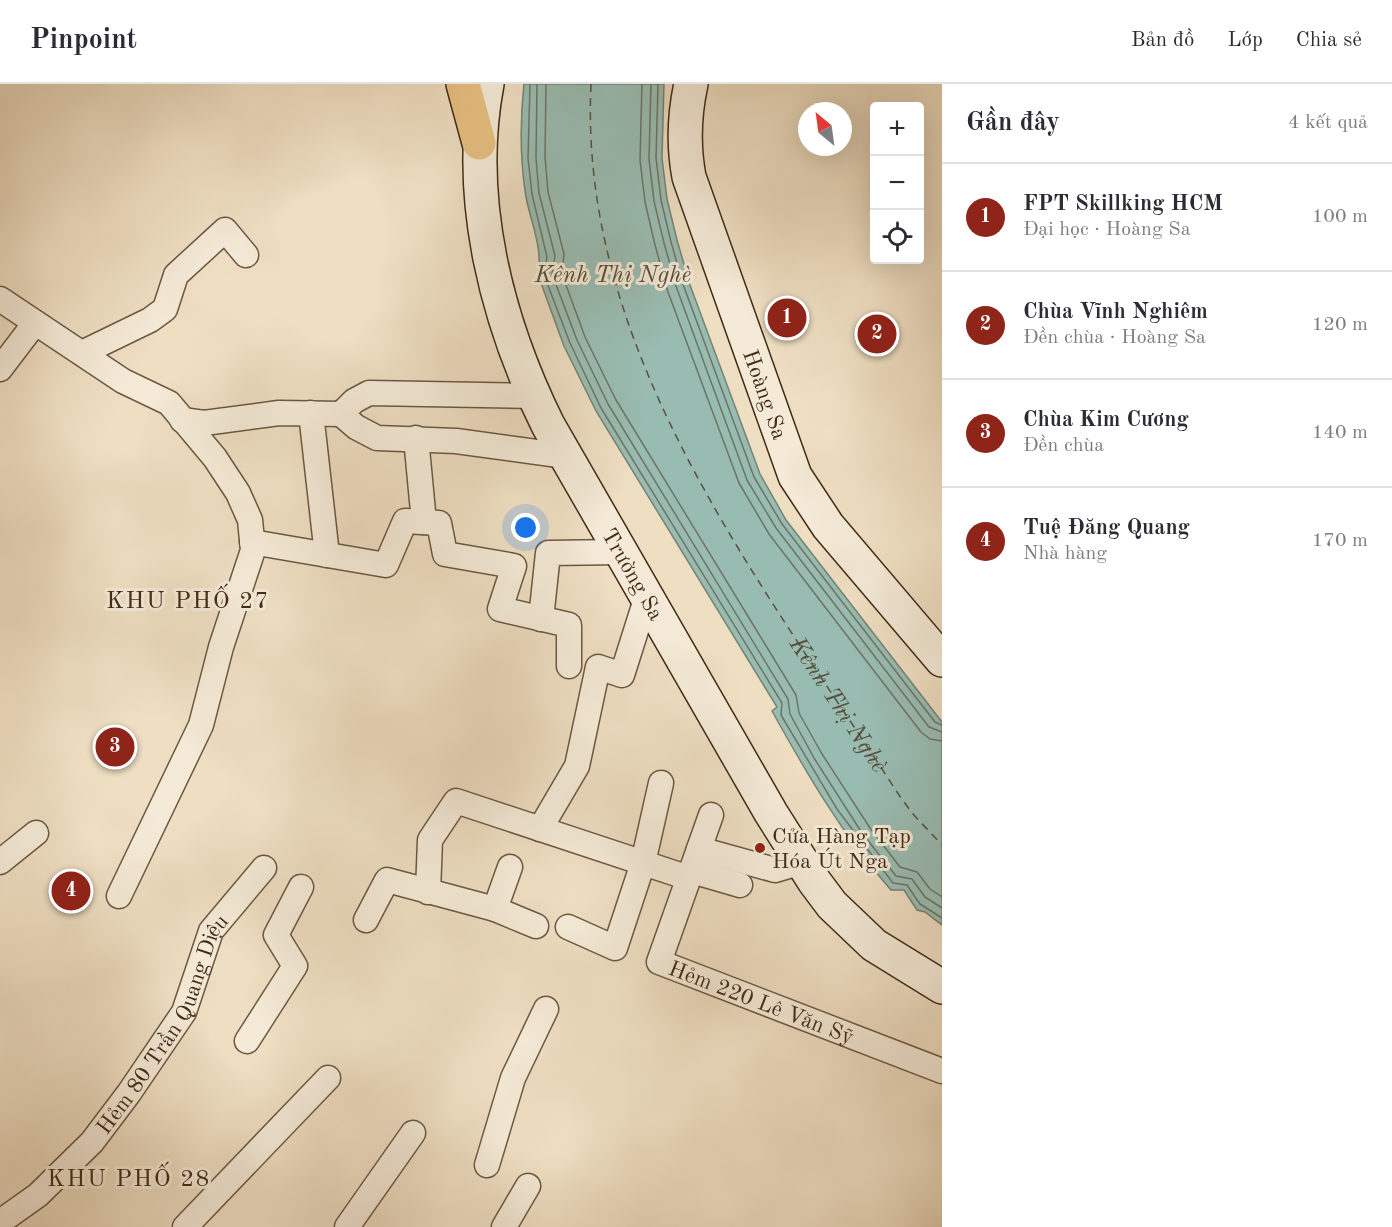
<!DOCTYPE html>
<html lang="vi">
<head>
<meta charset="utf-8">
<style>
  :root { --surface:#fff; --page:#f2f2f3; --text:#2b2b33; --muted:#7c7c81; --line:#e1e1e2; --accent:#8f2418 }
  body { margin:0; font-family:"Old Standard TT",serif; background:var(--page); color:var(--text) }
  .controls { position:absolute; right:18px; top:18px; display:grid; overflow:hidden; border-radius:6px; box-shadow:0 6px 24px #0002 }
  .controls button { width:54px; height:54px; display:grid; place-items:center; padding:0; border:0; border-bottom:2px solid var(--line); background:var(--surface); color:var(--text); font:30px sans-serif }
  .compass { position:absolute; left:798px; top:18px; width:54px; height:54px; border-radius:50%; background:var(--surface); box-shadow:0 6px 24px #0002; rotate:331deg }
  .you { position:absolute; left:526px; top:444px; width:21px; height:21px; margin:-15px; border:4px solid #fff; border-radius:50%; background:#1a73e8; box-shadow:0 0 0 9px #1a73e833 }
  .badge { display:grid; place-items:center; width:39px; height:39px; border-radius:50%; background:var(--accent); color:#fff; font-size:20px; font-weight:700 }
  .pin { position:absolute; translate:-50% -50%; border:3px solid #fff; box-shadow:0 2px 6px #0006 }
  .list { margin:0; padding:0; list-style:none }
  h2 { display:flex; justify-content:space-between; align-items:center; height:78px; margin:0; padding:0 24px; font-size:26px }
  h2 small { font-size:20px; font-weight:400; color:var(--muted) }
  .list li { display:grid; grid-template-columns:39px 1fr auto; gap:18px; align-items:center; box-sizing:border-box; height:108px; padding:0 24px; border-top:2px solid var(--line) }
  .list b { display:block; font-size:22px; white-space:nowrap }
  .list p { margin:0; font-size:20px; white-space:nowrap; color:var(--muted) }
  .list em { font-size:20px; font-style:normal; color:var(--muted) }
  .icon { flex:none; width:33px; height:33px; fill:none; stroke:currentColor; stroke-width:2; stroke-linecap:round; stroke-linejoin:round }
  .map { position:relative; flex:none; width:942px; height:1143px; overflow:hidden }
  header { display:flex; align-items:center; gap:36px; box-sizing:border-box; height:84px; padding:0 30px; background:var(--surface); border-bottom:2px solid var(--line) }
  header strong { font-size:28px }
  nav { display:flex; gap:33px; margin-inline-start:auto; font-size:21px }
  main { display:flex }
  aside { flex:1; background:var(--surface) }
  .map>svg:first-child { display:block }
  .water { fill:#99bcb2; stroke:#768274; stroke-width:1.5 }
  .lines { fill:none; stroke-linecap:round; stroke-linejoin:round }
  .shore { stroke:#6e7464; stroke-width:1.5 }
  .ferry { stroke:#584f3d; stroke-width:1.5; stroke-dasharray:8 6; stroke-linecap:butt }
  .street-casing { stroke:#6d5841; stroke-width:27 }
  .secondary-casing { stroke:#422b16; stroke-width:36 }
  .primary-casing { stroke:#422b16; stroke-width:36 }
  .street { stroke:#f4ead7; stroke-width:24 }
  .secondary { stroke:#f4ead7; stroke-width:33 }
  .primary { stroke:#e7bf81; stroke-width:33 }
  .poi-dot { fill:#8f2418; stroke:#f4ead7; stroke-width:2 }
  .labels { text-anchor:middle; stroke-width:6; stroke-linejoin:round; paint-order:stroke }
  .street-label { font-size:22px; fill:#422b16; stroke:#f4ead7 }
  .poi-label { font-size:22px; fill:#422b16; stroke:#f4ead7; text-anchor:start }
  .water-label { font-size:24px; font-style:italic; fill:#584f3d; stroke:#f4ead7 }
  .neighbourhood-label { font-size:24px; letter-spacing:1.5px; fill:#422b16; stroke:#f4ead7 }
</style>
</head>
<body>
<header>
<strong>Pinpoint</strong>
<nav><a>Bản đồ</a><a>Lớp</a><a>Chia sẻ</a></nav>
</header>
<main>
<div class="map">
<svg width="942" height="1143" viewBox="0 0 942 1143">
  <rect width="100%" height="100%" fill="#eedec2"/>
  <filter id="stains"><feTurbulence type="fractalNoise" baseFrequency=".00333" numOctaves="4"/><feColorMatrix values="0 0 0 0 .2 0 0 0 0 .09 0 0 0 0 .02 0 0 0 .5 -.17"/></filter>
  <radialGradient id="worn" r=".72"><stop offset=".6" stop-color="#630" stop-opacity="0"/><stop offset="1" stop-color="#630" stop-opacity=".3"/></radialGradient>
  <path class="water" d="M 524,0 L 664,0 L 662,74 L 667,115 L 677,156 L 690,201 L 760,390 L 786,436 L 942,638 L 942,841 L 925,828 L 917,826 L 904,806 L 891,806 C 843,752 807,690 772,627 L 777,623 L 596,327 L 564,262 L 538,191 C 543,164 531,139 526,113 C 520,76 520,37 524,0 Z"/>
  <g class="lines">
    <g class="shore">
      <path d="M 530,0 L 528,74 L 532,110 L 547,173 L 544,191 L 570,259 L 601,324 L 782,619 L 781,631 L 837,725 L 893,799 L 907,801 L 920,820 L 942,834"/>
      <path d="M 537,0 L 536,74 L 539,109 L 555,172 L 552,190 L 577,256 L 608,320 L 788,615 L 790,630 L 814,674 L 862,749 L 896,792 L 912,795 L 925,813 L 942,824"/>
      <path d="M 546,0 L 545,73 L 548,108 L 564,170 L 562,190 L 585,253 L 616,316 L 796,611 L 799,629 L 822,670 L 870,744 L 900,783 L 917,788 L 930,805 L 942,813"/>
      <path d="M 642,0 L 640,76 L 645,118 L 655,161 L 668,208 L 739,399 L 769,450 L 921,648 L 930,655 L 942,657"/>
      <path d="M 651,0 L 649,75 L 654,117 L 664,159 L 677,205 L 747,396 L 776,444 L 929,643 L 942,648"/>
      <path d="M 658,0 L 656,74 L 661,116 L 671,158 L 684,203 L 754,393 L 782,440 L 935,638 L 942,641"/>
    </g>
    <path class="ferry" id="s1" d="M 591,0 C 578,267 759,495 897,708 L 912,729 L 942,761"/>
    <defs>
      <g id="street">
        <path d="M 0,215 L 123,297 L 169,319 L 215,374 L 238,409 L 250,436 L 253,466 L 221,563 L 201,641 L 119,812"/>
        <path d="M 82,269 L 150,236 L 165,225 L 176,191 L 225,146 L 246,171"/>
        <path d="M 0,285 L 35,239"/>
        <path d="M 311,329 L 327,471"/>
        <path d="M 341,330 L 356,343 L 377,354 L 456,357 L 566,372"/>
        <path d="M 341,330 L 354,317 L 369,309 L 534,312"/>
        <path d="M 182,336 L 204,339 L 279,329 L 341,330"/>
        <path d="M 416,354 L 424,438"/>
        <path d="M 252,458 L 386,481 L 405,437 L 439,439 L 445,470 L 514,482 L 500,525 L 569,541 L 569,582"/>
        <path d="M 541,535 L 548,469 L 622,468"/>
        <path id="s2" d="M 711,731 L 659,878 L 942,987"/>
        <path d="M 540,745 L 577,682 L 598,583 L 622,591 L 647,512"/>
        <path d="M 699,765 L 775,786 L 802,778"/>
        <path d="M 0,778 L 36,749"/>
        <path d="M 692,787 L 740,801"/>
        <path d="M 428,808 L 430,756 L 456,717 L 689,794"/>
        <path d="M 495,825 L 510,783"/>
        <path d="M 366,836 L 387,796 L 495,825 L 536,842"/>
        <path d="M 568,843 L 615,864 L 643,779 L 661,699"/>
        <path d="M 247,957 L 295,882 L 276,851 L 301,803"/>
        <path d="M 487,1081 L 513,994 L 546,925"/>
        <path id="s3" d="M 0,1138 L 38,1111 L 92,1058 L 129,1009 L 184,928 L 211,847 L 264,784"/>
        <path d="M 185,1143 L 328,994"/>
        <path d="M 347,1143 L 413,1049"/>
        <path d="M 504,1143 L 528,1102"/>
      </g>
      <g id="secondary">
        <path id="s4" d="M 487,0 C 465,115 497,238 548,341 L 771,729 L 814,797 L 832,821 L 874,861 L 942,903"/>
        <path id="s5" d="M 691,0 C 684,32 683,61 689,93 L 795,392 L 828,442 L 942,576"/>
      </g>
      <path id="primary" d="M 463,0 L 479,59"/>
    </defs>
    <use href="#street" class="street-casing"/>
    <use href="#secondary" class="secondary-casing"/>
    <use href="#primary" class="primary-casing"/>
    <use href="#street" class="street"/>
    <use href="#secondary" class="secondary"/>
    <use href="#primary" class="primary"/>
  </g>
  <circle class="poi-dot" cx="760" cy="764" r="6"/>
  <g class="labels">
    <g class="street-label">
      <text dy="8" stroke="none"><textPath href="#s5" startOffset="324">Hoàng Sa</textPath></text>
      <text dy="8" stroke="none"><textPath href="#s4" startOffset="524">Trường Sa</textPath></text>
      <text dy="8" stroke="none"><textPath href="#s2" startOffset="266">Hẻm 220 Lê Văn Sỹ</textPath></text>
      <text dy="8" stroke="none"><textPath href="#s3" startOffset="261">Hẻm 80 Trần Quang Diệu</textPath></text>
    </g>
    <g class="poi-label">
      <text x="772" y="759">Cửa Hàng Tạp<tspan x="772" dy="25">Hóa Út Nga</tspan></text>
    </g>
    <g class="water-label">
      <text x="613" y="198">Kênh Thị Nghè</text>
      <text dy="8" stroke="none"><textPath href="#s1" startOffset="680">Kênh Thị Nghè</textPath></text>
    </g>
    <g class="neighbourhood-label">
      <text x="188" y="524">KHU PHỐ 27</text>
      <text x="129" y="1102">KHU PHỐ 28</text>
    </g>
  </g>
  <rect width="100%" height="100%" filter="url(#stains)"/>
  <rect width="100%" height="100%" fill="url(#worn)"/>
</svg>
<div class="controls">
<button>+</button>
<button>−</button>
<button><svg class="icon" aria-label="locate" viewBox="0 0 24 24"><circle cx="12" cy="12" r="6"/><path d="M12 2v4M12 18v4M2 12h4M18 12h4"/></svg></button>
</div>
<svg class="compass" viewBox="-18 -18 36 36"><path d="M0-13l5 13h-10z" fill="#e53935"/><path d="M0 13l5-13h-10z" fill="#7c7c81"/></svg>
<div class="you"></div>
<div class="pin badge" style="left:787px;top:234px">1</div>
<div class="pin badge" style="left:877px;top:250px">2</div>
<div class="pin badge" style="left:115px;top:663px">3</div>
<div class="pin badge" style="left:71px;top:807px">4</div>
</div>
<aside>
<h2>Gần đây<small>4 kết quả</small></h2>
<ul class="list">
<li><span class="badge">1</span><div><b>FPT Skillking HCM</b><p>Đại học · Hoàng Sa</p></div><em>100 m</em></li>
<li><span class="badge">2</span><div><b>Chùa Vĩnh Nghiêm</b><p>Đền chùa · Hoàng Sa</p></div><em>120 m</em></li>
<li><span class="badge">3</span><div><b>Chùa Kim Cương</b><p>Đền chùa</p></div><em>140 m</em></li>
<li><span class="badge">4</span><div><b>Tuệ Đăng Quang</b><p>Nhà hàng</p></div><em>170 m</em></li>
</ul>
</aside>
</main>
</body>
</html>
